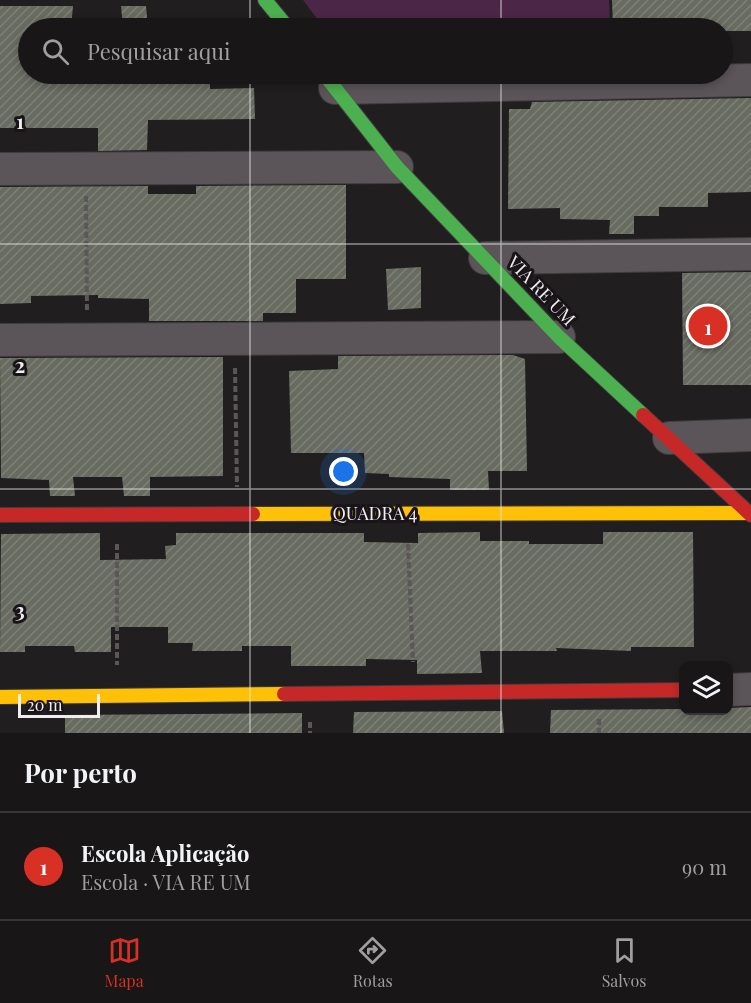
<!DOCTYPE html>
<html lang="pt">
<head>
<meta charset="utf-8">
<style>
  :root { --surface:#181617; --page:#211f20; --text:#f1f3f6; --muted:#9f9fa1; --line:#363536; --accent:#d93025 }
  body { margin:0; font-family:"Playfair Display",serif; background:var(--page); color:var(--text) }
  .controls { position:absolute; right:18px; bottom:18px; display:grid; overflow:hidden; border-radius:12px; box-shadow:0 3px 9px #0003 }
  .controls button { width:54px; height:54px; display:grid; place-items:center; padding:0; border:0; border-bottom:2px solid var(--line); background:var(--surface); color:var(--text); font:30px sans-serif }
  .scale { position:absolute; left:18px; bottom:15px; width:82px; box-sizing:border-box; padding-left:6px; border:3px solid #efedef; border-top:0; font-size:16px; line-height:21px; white-space:nowrap; color:#efedef; -webkit-text-stroke:4px #181417; paint-order:stroke }
  .you { position:absolute; left:344px; top:472px; width:21px; height:21px; margin:-15px; border:4px solid #fff; border-radius:50%; background:#1a73e8; box-shadow:0 0 0 9px #1a73e833 }
  .badge { display:grid; place-items:center; width:39px; height:39px; border-radius:50%; background:var(--accent); color:#fff; font-size:20px; font-weight:700 }
  .pin { position:absolute; translate:-50% -50%; border:3px solid #fff; box-shadow:0 2px 6px #0006 }
  .list { margin:0; padding:0; list-style:none }
  h2 { display:flex; justify-content:space-between; align-items:center; height:78px; margin:0; padding:0 24px; font-size:26px }
  h2 small { font-size:20px; font-weight:400; color:var(--muted) }
  .list li { display:grid; grid-template-columns:39px 1fr auto; gap:18px; align-items:center; box-sizing:border-box; height:108px; padding:0 24px; border-top:2px solid var(--line) }
  .list b { display:block; font-size:22px; white-space:nowrap }
  .list p { margin:0; font-size:20px; white-space:nowrap; color:var(--muted) }
  .list em { font-size:20px; font-style:normal; color:var(--muted) }
  .icon { flex:none; width:33px; height:33px; fill:none; stroke:currentColor; stroke-width:2; stroke-linecap:round; stroke-linejoin:round }
  .map { position:relative; flex:none; width:751px; height:733px; overflow:hidden }
  .search { position:absolute; background:var(--surface); box-shadow:0 3px 9px #0003; left:18px; right:18px; top:18px; height:66px; display:flex; align-items:center; gap:15px; box-sizing:border-box; padding:0 21px; border-radius:33px; color:var(--muted); font-size:22px }
  .sheet { height:186px; background:var(--surface) }
  nav { display:flex; justify-content:space-around; align-items:center; box-sizing:border-box; height:84px; border-top:2px solid var(--line); background:var(--surface); font-size:16px; color:var(--muted) }
  nav a { display:grid; justify-items:center; gap:3px }
  nav .on { color:var(--accent) }
  .map>svg:first-child { display:block }
  .park { fill:#4c2647 }
  .building { fill:url(#building-hatch) }
  .lines { fill:none; stroke-linecap:round; stroke-linejoin:round }
  .street-casing { stroke:#3d3b3c; stroke-width:34 }
  .fast-casing { stroke:#3d3b3c; stroke-width:16 }
  .slow-casing { stroke:#3d3b3c; stroke-width:16 }
  .jam-casing { stroke:#3d3b3c; stroke-width:16 }
  .path { stroke:#5a5659; stroke-width:4; stroke-dasharray:6 3; stroke-linecap:butt }
  .street { stroke:#5b5459; stroke-width:32 }
  .fast { stroke:#4caf50; stroke-width:14 }
  .slow { stroke:#ffc107; stroke-width:14 }
  .jam { stroke:#c62828; stroke-width:14 }
  .grid { fill:none; stroke:#efedef; stroke-width:1.5; stroke-opacity:0.55 }
  .labels { text-anchor:middle; stroke-width:6; stroke-linejoin:round; paint-order:stroke }
  .street-label { font-size:18px; fill:#efedef; stroke:#181417 }
  .grid-label { font-size:20px; text-anchor:middle; font-weight:bold; fill:#efedef; stroke:#181417; stroke-width:6; stroke-linejoin:round; paint-order:stroke }
</style>
</head>
<body>
<div class="map">
<svg width="751" height="733" viewBox="0 0 751 733">
  <defs>
    <pattern id="building-hatch" width="6" height="6" patternUnits="userSpaceOnUse" patternTransform="scale(1.5)"><rect width="6" height="6" fill="#686b60"/><path d="M-1 1l2-2M0 6l6-6M5 7l2-2" fill="none" stroke="#7e8077"/></pattern>
  </defs>
  <rect width="100%" height="100%" fill="#201e1f"/>
  <path class="park" d="M 303,0 L 609,0 L 610,28 L 324,28 Z"/>
  <g class="building">
    <path d="M 612,0 L 751,0 L 751,31 L 723,31 L 723,28 L 613,28 Z"/>
    <path d="M 0,6 L 73,6 L 71,28 L 28,28 L 28,74 L 210,74 L 210,89 L 254,88 L 255,119 L 148,120 L 147,150 L 98,151 L 98,128 L 0,128 Z"/>
    <path d="M 121,6 L 146,6 L 148,28 L 123,28 Z"/>
    <path d="M 751,98 L 751,192 L 708,193 L 708,207 L 659,207 L 659,216 L 634,216 L 634,234 L 609,234 L 610,220 L 560,219 L 560,208 L 508,209 L 509,109 L 530,109 L 532,102 Z"/>
    <path d="M 346,185 L 346,279 L 296,279 L 296,313 L 263,313 L 263,321 L 149,321 L 149,299 L 98,298 L 98,295 L 31,296 L 31,303 L 0,304 L 0,187 L 148,186 L 148,194 L 196,194 L 196,186 Z"/>
    <path d="M 421,267 L 421,308 L 388,310 L 386,269 Z"/>
    <path d="M 751,272 L 751,385 L 683,385 L 682,273 Z"/>
    <path d="M 513,355 L 525,359 L 527,471 L 488,471 L 489,490 L 450,490 L 450,479 L 389,477 L 389,474 L 365,473 L 364,453 L 291,453 L 289,371 L 338,369 L 338,356 Z"/>
    <path d="M 223,357 L 223,476 L 150,477 L 150,496 L 124,496 L 122,477 L 73,477 L 75,496 L 50,496 L 49,480 L 1,478 L 0,358 Z"/>
    <path d="M 480,532 L 480,541 L 529,541 L 529,544 L 603,544 L 603,532 L 693,532 L 694,647 L 631,647 L 631,651 L 556,648 L 557,651 L 480,651 L 482,673 L 417,674 L 417,660 L 366,659 L 366,666 L 291,666 L 291,646 L 242,646 L 242,651 L 192,651 L 193,643 L 168,643 L 168,627 L 111,627 L 111,652 L 75,652 L 74,646 L 25,646 L 25,652 L 0,652 L 1,534 L 100,533 L 100,560 L 166,559 L 165,546 L 176,545 L 176,533 L 364,533 L 364,542 L 418,543 L 418,533 Z"/>
    <path d="M 751,707 L 751,733 L 550,733 L 551,710 L 684,709 L 684,711 L 729,711 L 729,708 Z"/>
    <path d="M 502,711 L 504,733 L 353,733 L 354,712 Z"/>
    <path d="M 302,713 L 302,733 L 65,733 L 65,715 Z"/>
  </g>
  <g class="lines">
    <defs>
      <g id="street">
        <path d="M 335,88 L 751,80"/>
        <path d="M 0,169 L 397,167"/>
        <path d="M 485,258 L 751,254"/>
        <path d="M 0,340 L 559,337"/>
        <path d="M 669,438 L 751,435"/>
        <path d="M 728,690 L 751,689"/>
      </g>
      <g id="fast">
        <path d="M 265,0 L 288,28"/>
        <path d="M 324,74 L 397,167 L 559,337 L 643,415"/>
      </g>
      <g id="slow">
        <path d="M 253,514 L 749,513"/>
        <path d="M 0,697 L 284,694"/>
      </g>
      <g id="jam">
        <path d="M 643,415 L 751,515"/>
        <path d="M 0,515 L 253,514"/>
        <path d="M 284,694 L 684,690"/>
      </g>
    </defs>
    <use href="#street" class="street-casing"/>
    <use href="#fast" class="fast-casing"/>
    <use href="#slow" class="slow-casing"/>
    <use href="#jam" class="jam-casing"/>
    <g class="path">
      <path d="M 86,196 L 87,312"/>
      <path d="M 235,368 L 237,487"/>
      <path d="M 117,544 L 117,665"/>
      <path d="M 408,544 L 413,662"/>
      <path d="M 599,719 L 599,733"/>
      <path d="M 310,722 L 310,733"/>
    </g>
    <use href="#street" class="street"/>
    <use href="#fast" class="fast"/>
    <use href="#slow" class="slow"/>
    <use href="#jam" class="jam"/>
  </g>
  <path class="grid" d="M 250,0 L 250,28M 501,0 L 501,28M 250,74 L 250,733M 501,74 L 501,733M 0,244 L 751,244M 0,489 L 751,489"/>
  <g class="labels">
    <g class="street-label">
      <text transform="translate(541 291) rotate(46)" y="6">VIA RE UM</text>
      <text x="375" y="520">QUADRA 4</text>
    </g>
  </g>
  <g class="grid-label">
    <text x="20" y="129">1</text>
    <text x="20" y="373">2</text>
    <text x="20" y="618">3</text>
  </g>
</svg>
<div class="controls">
<button><svg class="icon" aria-label="layers" viewBox="0 0 24 24"><path d="M12 4l9 5-9 5-9-5zM3 14l9 5 9-5"/></svg></button>
</div>
<div class="scale">20 m</div>
<div class="you"></div>
<div class="pin badge" style="left:708px;top:326px">1</div>
<div class="search"><svg class="icon" aria-label="search" viewBox="0 0 24 24"><circle cx="10" cy="10" r="6"/><path d="M15 15l6 6"/></svg>Pesquisar aqui</div>
</div>
<section class="sheet">
<h2>Por perto<small></small></h2>
<ul class="list">
<li><span class="badge">1</span><div><b>Escola Aplicação</b><p>Escola · VIA RE UM</p></div><em>90 m</em></li>
</ul>
</section>
<nav>
<a class="on"><svg class="icon" aria-label="map" viewBox="0 0 24 24"><path d="M3 6l6-2 6 2 6-2v14l-6 2-6-2-6 2zM9 4v14M15 6v14"/></svg>Mapa</a>
<a><svg class="icon" aria-label="directions" viewBox="0 0 24 24"><path d="M12 3l9 9-9 9-9-9zM9 14v-3h6M13 9l2 2-2 2"/></svg>Rotas</a>
<a><svg class="icon" aria-label="saved" viewBox="0 0 24 24"><path d="M7 4h10v16l-5-4-5 4z"/></svg>Salvos</a>
</nav>
</body>
</html>
